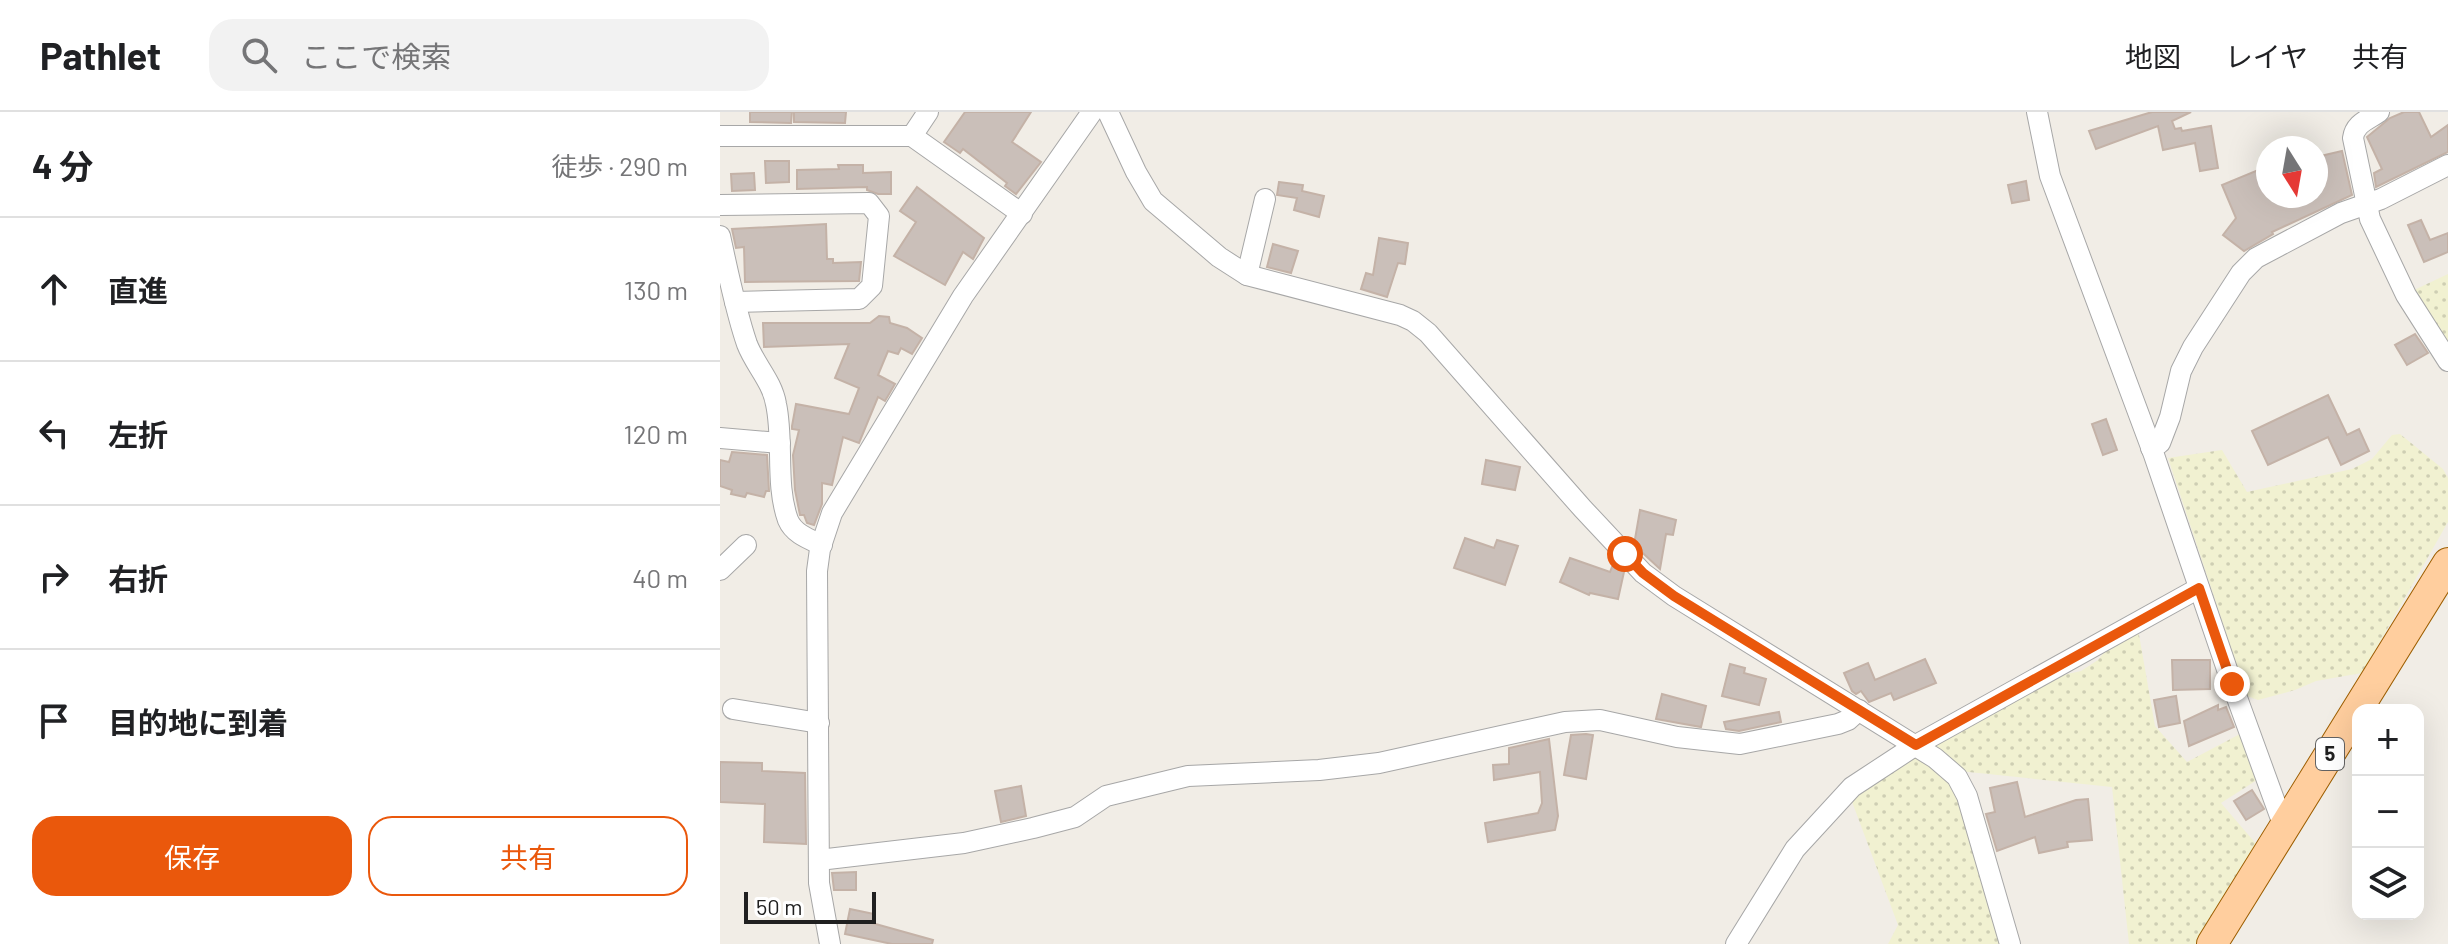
<!DOCTYPE html>
<html lang="ja">
<head>
<meta charset="utf-8">
<style>
  :root { --surface:#fff; --page:#f2f2f2; --text:#202124; --muted:#757577; --line:#e0e0e0; --accent:#ea580c }
  body { margin:0; font-family:Barlow,"Noto Sans JP",sans-serif; background:var(--page); color:var(--text) }
  .controls { position:absolute; right:24px; bottom:24px; display:grid; overflow:hidden; border-radius:16px; box-shadow:0 8px 32px #0002 }
  .controls button { width:72px; height:72px; display:grid; place-items:center; padding:0; border:0; border-bottom:2px solid var(--line); background:var(--surface); color:var(--text); font:40px sans-serif }
  .compass { position:absolute; left:1536px; top:24px; width:72px; height:72px; border-radius:50%; background:var(--surface); box-shadow:0 8px 32px #0002; rotate:169deg }
  .scale { position:absolute; left:24px; bottom:20px; width:132px; box-sizing:border-box; padding-left:8px; border:4px solid #202020; border-top:0; font-size:22px; line-height:28px; white-space:nowrap; color:#202020; -webkit-text-stroke:6px #fff; paint-order:stroke }
  .stop { position:absolute; width:24px; height:24px; margin:-18px; border:6px solid #ea580c; border-radius:50%; background:#fff }
  .stop.end { background:#ea580c; border-color:#fff; box-shadow:0 2px 8px #0008 }
  .list { margin:0; padding:0; list-style:none }
  h2 { display:flex; justify-content:space-between; align-items:center; height:104px; margin:0; padding:0 32px; font-size:34px }
  h2 small { font-size:26px; font-weight:400; color:var(--muted) }
  .list li { display:grid; grid-template-columns:52px 1fr auto; gap:24px; align-items:center; box-sizing:border-box; height:144px; padding:0 32px; border-top:2px solid var(--line) }
  .list b { display:block; font-size:30px; white-space:nowrap }
  .list em { font-size:26px; font-style:normal; color:var(--muted) }
  .actions { display:flex; gap:16px; padding:24px 32px }
  .actions a { flex:1; padding:18px 0; border:2px solid var(--accent); border-radius:24px; text-align:center; font-size:28px; color:var(--accent) }
  .actions .main { background:var(--accent); color:#fff }
  .icon { flex:none; width:44px; height:44px; fill:none; stroke:currentColor; stroke-width:2; stroke-linecap:round; stroke-linejoin:round }
  .map { position:relative; flex:none; width:1728px; height:832px; overflow:hidden }
  header { display:flex; align-items:center; gap:48px; box-sizing:border-box; height:112px; padding:0 40px; background:var(--surface); border-bottom:2px solid var(--line) }
  header strong { font-size:38px }
  nav { display:flex; gap:44px; margin-inline-start:auto; font-size:28px }
  .search { width:560px; height:72px; background:var(--page); display:flex; align-items:center; gap:20px; box-sizing:border-box; padding:0 28px; border-radius:24px; color:var(--muted); font-size:30px }
  main { display:flex }
  aside { flex:1; background:var(--surface) }
  .map>svg:first-child { display:block }
  .farmland { fill:url(#farmland-dots) }
  .building { fill:#cabfb9; stroke:#c4b2a7; stroke-width:2 }
  .lines { fill:none; stroke-linecap:round; stroke-linejoin:round }
  .minor-casing { stroke:#a7a7a7; stroke-width:22 }
  .primary-casing { stroke:#9d5e00; stroke-width:32 }
  .minor { stroke:#fff; stroke-width:20 }
  .primary { stroke:#ffce9e; stroke-width:30 }
  .route { stroke:#ea580c; stroke-width:10 }
  .labels { text-anchor:middle; stroke-width:8; stroke-linejoin:round; paint-order:stroke }
  .shield { fill:#fff; stroke:#636363; stroke-width:2 }
  .shield-label { font-size:20px; font-weight:bold; fill:#202020 }
</style>
</head>
<body>
<header>
<strong>Pathlet</strong>
<div class="search"><svg class="icon" aria-label="search" viewBox="0 0 24 24"><circle cx="10" cy="10" r="6"/><path d="M15 15l6 6"/></svg>ここで検索</div>
<nav><a>地図</a><a>レイヤ</a><a>共有</a></nav>
</header>
<main>
<aside>
<h2>4 分<small>徒歩 · 290 m</small></h2>
<ul class="list">
<li><svg class="icon" aria-label="ahead" viewBox="0 0 24 24"><path d="M12 20V5M6 11l6-6 6 6"/></svg><div><b>直進</b></div><em>130 m</em></li>
<li><svg class="icon" aria-label="left" viewBox="0 0 24 24"><path d="M17 20v-9H6M10 6l-5 5 5 5"/></svg><div><b>左折</b></div><em>120 m</em></li>
<li><svg class="icon" aria-label="right" viewBox="0 0 24 24"><path d="M7 20v-9h11M14 6l5 5-5 5"/></svg><div><b>右折</b></div><em>40 m</em></li>
<li><svg class="icon" aria-label="arrive" viewBox="0 0 24 24"><path d="M6 21V4h12l-3 4 3 4H6"/></svg><div><b>目的地に到着</b></div></li>
</ul>
<div class="actions"><a class="main">保存</a><a>共有</a></div>
</aside>
<div class="map">
<svg width="1728" height="832" viewBox="0 0 1728 832">
  <defs>
    <pattern id="farmland-dots" width="8" height="8" patternUnits="userSpaceOnUse" patternTransform="scale(2)"><rect width="8" height="8" fill="#f1f1d1"/><path d="M2 2h.1M6 6h.1" fill="none" stroke="#ceceb3" stroke-width="1.8" stroke-linecap="round"/></pattern>
  </defs>
  <rect width="100%" height="100%" fill="#f1ede6"/>
  <g class="farmland">
    <path d="M 1728,162 L 1728,239 L 1692,179 Z"/>
    <path d="M 1680,322 L 1723,357 L 1728,366 L 1728,410 L 1642,561 L 1596,569 L 1575,578 L 1538,588 L 1527,584 L 1448,346 L 1502,338 L 1527,380 L 1632,357 L 1652,347 L 1672,323 Z"/>
    <path d="M 1418,517 L 1435,614 L 1467,650 L 1520,622 L 1537,668 L 1501,691 L 1537,733 L 1476,832 L 1409,832 L 1392,675 L 1239,659 L 1214,636 L 1212,630 L 1334,565 L 1361,559 L 1378,548 L 1387,537 Z"/>
    <path d="M 1190,645 L 1205,646 L 1230,668 L 1240,684 L 1284,832 L 1168,832 L 1178,813 L 1131,687 Z"/>
  </g>
  <g class="building">
    <path d="M 30,0 L 72,0 L 71,11 L 30,10 Z"/>
    <path d="M 74,0 L 126,0 L 125,11 L 74,10 Z"/>
    <path d="M 245,0 L 311,0 L 292,30 L 321,50 L 296,82 L 285,74 L 287,71 L 243,37 L 240,41 L 224,30 Z"/>
    <path d="M 1432,0 L 1471,0 L 1452,9 L 1455,17 L 1461,16 L 1462,19 L 1491,14 L 1498,56 L 1480,59 L 1475,31 L 1443,38 L 1438,14 L 1376,37 L 1369,19 Z"/>
    <path d="M 1684,0 L 1699,0 L 1711,25 L 1728,13 L 1728,40 L 1656,75 L 1654,61 L 1662,57 L 1647,25 L 1670,6 Z"/>
    <path d="M 1622,39 L 1632,83 L 1552,120 L 1553,122 L 1524,139 L 1503,123 L 1516,106 L 1502,73 L 1548,54 L 1548,84 L 1596,84 L 1596,45 Z"/>
    <path d="M 45,49 L 69,49 L 69,70 L 46,71 Z"/>
    <path d="M 118,53 L 143,53 L 143,61 L 171,60 L 171,82 L 158,82 L 147,78 L 147,75 L 77,77 L 77,58 L 119,57 Z"/>
    <path d="M 34,61 L 35,78 L 12,79 L 11,62 Z"/>
    <path d="M 1306,69 L 1309,88 L 1292,91 L 1288,73 Z"/>
    <path d="M 559,70 L 583,73 L 582,79 L 604,84 L 599,105 L 574,98 L 577,86 L 557,83 Z"/>
    <path d="M 197,75 L 264,126 L 253,147 L 243,140 L 225,173 L 174,144 L 196,110 L 180,99 Z"/>
    <path d="M 1701,108 L 1710,128 L 1728,121 L 1728,140 L 1704,150 L 1688,113 Z"/>
    <path d="M 106,112 L 107,147 L 113,147 L 113,151 L 141,150 L 139,169 L 25,170 L 24,135 L 16,136 L 12,117 Z"/>
    <path d="M 659,126 L 688,131 L 685,152 L 678,151 L 667,185 L 641,177 L 646,161 L 653,163 Z"/>
    <path d="M 553,132 L 578,139 L 571,161 L 547,155 Z"/>
    <path d="M 159,204 L 169,205 L 170,211 L 187,216 L 202,226 L 192,242 L 181,236 L 178,242 L 168,239 L 158,263 L 175,272 L 165,289 L 158,285 L 139,331 L 123,325 L 112,373 L 102,371 L 102,392 L 94,413 L 87,411 L 84,403 L 80,403 L 75,378 L 73,343 L 79,318 L 72,317 L 72,314 L 76,292 L 129,302 L 139,276 L 115,266 L 129,232 L 44,235 L 43,211 L 150,211 Z"/>
    <path d="M 1695,222 L 1708,241 L 1687,253 L 1675,233 Z"/>
    <path d="M 1608,283 L 1627,323 L 1639,317 L 1649,339 L 1621,353 L 1608,325 L 1548,353 L 1532,319 Z"/>
    <path d="M 1386,307 L 1397,338 L 1383,343 L 1372,312 Z"/>
    <path d="M 12,340 L 47,343 L 49,379 L 46,379 L 44,385 L 27,381 L 25,385 L 11,382 L 12,378 L 0,374 L 0,348 L 9,350 Z"/>
    <path d="M 766,348 L 800,355 L 795,378 L 762,372 Z"/>
    <path d="M 920,398 L 956,408 L 953,423 L 946,422 L 940,457 L 914,433 Z"/>
    <path d="M 745,426 L 774,436 L 777,428 L 798,434 L 785,473 L 734,456 Z"/>
    <path d="M 850,446 L 890,460 L 892,455 L 902,457 L 904,460 L 898,487 L 870,481 L 869,483 L 840,470 Z"/>
    <path d="M 1205,547 L 1216,571 L 1174,588 L 1171,581 L 1149,590 L 1141,579 L 1136,582 L 1132,579 L 1124,561 L 1148,551 L 1155,568 Z"/>
    <path d="M 1452,548 L 1490,548 L 1490,577 L 1453,578 Z"/>
    <path d="M 1010,552 L 1025,556 L 1024,561 L 1046,567 L 1039,593 L 1002,584 Z"/>
    <path d="M 942,582 L 986,594 L 981,615 L 936,607 Z"/>
    <path d="M 1456,584 L 1460,611 L 1439,615 L 1434,588 Z"/>
    <path d="M 1498,593 L 1498,598 L 1506,595 L 1514,615 L 1469,634 L 1464,609 Z"/>
    <path d="M 1059,600 L 1061,610 L 1019,619 L 1006,617 L 1004,610 Z"/>
    <path d="M 866,622 L 873,623 L 866,667 L 844,663 L 851,623 Z"/>
    <path d="M 829,627 L 838,704 L 835,718 L 768,730 L 765,711 L 818,701 L 822,691 L 820,660 L 774,668 L 773,653 L 789,652 L 789,636 Z"/>
    <path d="M 0,650 L 42,651 L 42,659 L 85,661 L 86,732 L 44,730 L 45,692 L 0,690 Z"/>
    <path d="M 1297,670 L 1305,705 L 1356,688 L 1368,687 L 1372,728 L 1347,730 L 1348,735 L 1319,741 L 1315,725 L 1277,739 L 1266,702 L 1275,700 L 1270,676 Z"/>
    <path d="M 301,674 L 306,704 L 281,710 L 275,679 Z"/>
    <path d="M 1532,678 L 1544,697 L 1526,708 L 1514,689 Z"/>
    <path d="M 136,760 L 136,778 L 114,778 L 112,761 Z"/>
    <path d="M 130,797 L 154,802 L 152,811 L 213,828 L 212,832 L 172,832 L 125,822 Z"/>
  </g>
  <g class="lines">
    <defs>
      <g id="minor">
        <path d="M 388,0 L 416,60 L 433,89 L 499,145 L 527,163 L 680,203 L 693,209 L 708,221 L 863,397 L 923,461 L 954,484 L 1215,646 L 1237,665 L 1247,684 L 1290,832"/>
        <path d="M 1317,0 L 1330,64 L 1434,343 L 1512,572 L 1564,715"/>
        <path d="M 1659,0 C 1648,8 1635,11 1633,26 L 1650,107 L 1686,183 L 1728,249"/>
        <path d="M 0,24 L 192,24 L 302,102"/>
        <path d="M 192,24 L 208,0"/>
        <path d="M 0,93 L 149,91 L 159,104 L 152,174 L 139,187 L 15,190"/>
        <path d="M 0,124 C 8,160 15,197 27,232 C 35,253 52,269 56,292 C 64,329 55,372 68,408 C 74,422 89,427 102,433"/>
        <path d="M 527,163 L 545,87"/>
        <path d="M 0,326 L 60,331"/>
        <path d="M 1431,336 L 1440,331 L 1450,305 L 1461,259 L 1473,235 L 1521,161 L 1536,146 L 1621,101 L 1661,87 L 1728,53"/>
        <path d="M 0,458 L 26,433"/>
        <path d="M 13,597 L 99,611"/>
        <path d="M 99,748 L 244,731 L 313,716 L 355,705 L 386,684 L 468,664 L 599,658 L 659,651 L 845,610 L 880,608 L 957,625 L 1020,632 L 1118,612 L 1128,608 L 1139,598"/>
        <path d="M 110,832 L 99,771 L 97,459 L 100,437 L 112,401 L 243,184 L 372,0"/>
        <path d="M 1016,832 L 1075,737 L 1132,675 L 1196,633 L 1479,476"/>
      </g>
      <path id="primary" d="M 1492,832 L 1728,451"/>
    </defs>
    <use href="#minor" class="minor-casing"/>
    <use href="#primary" class="primary-casing"/>
    <use href="#minor" class="minor"/>
    <use href="#primary" class="primary"/>
  </g>
  <g class="lines">
    <path class="route" d="M 905,442 L 923,461 L 954,484 L 1196,633 L 1479,476 L 1512,572"/>
  </g>
  <g class="labels">
    <rect class="shield" x="1596" y="626" width="28" height="32" rx="6"/>
    <g class="shield-label">
      <text x="1610" y="649">5</text>
    </g>
  </g>
</svg>
<div class="controls">
<button>+</button>
<button>−</button>
<button><svg class="icon" aria-label="layers" viewBox="0 0 24 24"><path d="M12 4l9 5-9 5-9-5zM3 14l9 5 9-5"/></svg></button>
</div>
<svg class="compass" viewBox="-18 -18 36 36"><path d="M0-13l5 13h-10z" fill="#e53935"/><path d="M0 13l5-13h-10z" fill="#757577"/></svg>
<div class="scale">50 m</div>
<div class="stop" style="left:905px;top:442px"></div>
<div class="stop end" style="left:1512px;top:572px"></div>
</div>
</main>
</body>
</html>
